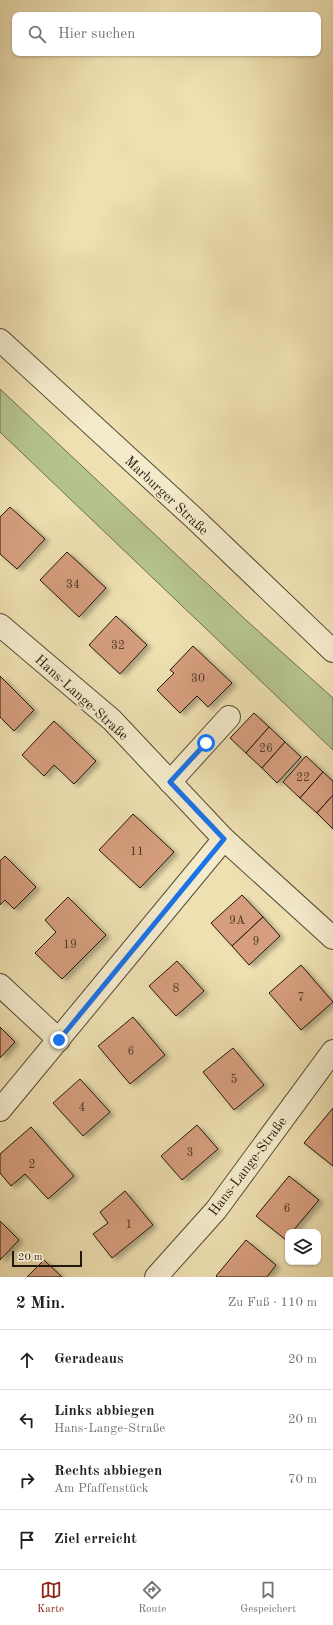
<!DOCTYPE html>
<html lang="de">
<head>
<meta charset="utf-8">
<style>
  :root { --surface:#fff; --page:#f6f6f6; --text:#202124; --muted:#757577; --line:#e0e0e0; --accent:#8f2418 }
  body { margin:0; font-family:"Old Standard TT",serif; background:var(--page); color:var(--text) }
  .controls { position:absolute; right:12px; bottom:12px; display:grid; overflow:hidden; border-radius:8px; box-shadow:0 1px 3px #0004 }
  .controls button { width:36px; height:36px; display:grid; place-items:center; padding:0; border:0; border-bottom:1px solid var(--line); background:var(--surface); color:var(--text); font:20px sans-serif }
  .scale { position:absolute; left:12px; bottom:10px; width:70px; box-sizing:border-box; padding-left:4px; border:2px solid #21180e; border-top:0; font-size:11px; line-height:14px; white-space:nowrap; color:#21180e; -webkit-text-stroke:3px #f4ebcc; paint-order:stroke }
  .stop { position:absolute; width:12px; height:12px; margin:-9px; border:3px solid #1a73e8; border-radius:50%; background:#fff }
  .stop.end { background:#1a73e8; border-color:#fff; box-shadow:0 1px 4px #0008 }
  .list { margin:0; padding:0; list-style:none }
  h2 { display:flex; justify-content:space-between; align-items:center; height:52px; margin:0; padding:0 16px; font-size:17px }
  h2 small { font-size:13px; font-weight:400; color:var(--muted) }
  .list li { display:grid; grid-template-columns:26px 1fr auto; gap:12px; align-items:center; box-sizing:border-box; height:60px; padding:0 16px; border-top:1px solid var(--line) }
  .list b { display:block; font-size:15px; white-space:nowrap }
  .list p { margin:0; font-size:13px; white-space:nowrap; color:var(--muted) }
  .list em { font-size:13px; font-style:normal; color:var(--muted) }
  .icon { flex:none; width:22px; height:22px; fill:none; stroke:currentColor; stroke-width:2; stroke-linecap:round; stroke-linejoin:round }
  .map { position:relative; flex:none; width:333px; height:1277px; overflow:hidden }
  .search { position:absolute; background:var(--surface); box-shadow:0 1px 3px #0004; left:12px; right:12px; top:12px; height:44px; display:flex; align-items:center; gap:10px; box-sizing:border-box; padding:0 14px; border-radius:8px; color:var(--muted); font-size:15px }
  .sheet { height:292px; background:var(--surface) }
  nav { display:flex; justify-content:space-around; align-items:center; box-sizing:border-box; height:56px; border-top:1px solid var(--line); background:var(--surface); font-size:11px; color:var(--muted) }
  nav a { display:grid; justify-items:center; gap:2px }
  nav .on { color:var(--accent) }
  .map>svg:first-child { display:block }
  .green { fill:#b5c38e; stroke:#6b6e4e }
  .building { fill:#d69e7e; stroke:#21180e; filter:url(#shadow) }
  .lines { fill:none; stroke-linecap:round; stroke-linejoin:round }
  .minor-casing { stroke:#544a37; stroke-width:24 }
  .minor { stroke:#f4ebcc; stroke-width:22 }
  .route { stroke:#1a73e8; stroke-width:5 }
  .labels { text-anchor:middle; stroke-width:4; stroke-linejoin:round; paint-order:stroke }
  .number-label { font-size:12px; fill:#4e3a2a }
  .street-label { font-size:14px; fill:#21180e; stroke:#f4ebcc }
</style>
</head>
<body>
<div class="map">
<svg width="333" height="1277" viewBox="0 0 333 1277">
  <defs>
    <filter id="shadow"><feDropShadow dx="4.5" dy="2.5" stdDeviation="2" flood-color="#0004"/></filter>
  </defs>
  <rect width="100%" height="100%" fill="#eee0b1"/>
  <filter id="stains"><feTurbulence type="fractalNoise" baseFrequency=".005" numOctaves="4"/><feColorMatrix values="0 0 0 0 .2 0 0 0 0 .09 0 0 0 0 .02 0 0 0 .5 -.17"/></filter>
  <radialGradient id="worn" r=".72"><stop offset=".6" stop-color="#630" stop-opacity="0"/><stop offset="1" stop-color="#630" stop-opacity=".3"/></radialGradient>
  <path class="green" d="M 0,389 L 247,621 L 333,698 L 333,750 L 0,432 Z"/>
  <g class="building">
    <path d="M 10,507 L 45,539 L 17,569 L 0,554 L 0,517 Z"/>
    <path d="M 67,552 L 106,588 L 79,617 L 40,580 Z"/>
    <path d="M 116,616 L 147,645 L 120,674 L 89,645 Z"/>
    <path d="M 193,646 L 232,683 L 208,707 L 197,696 L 180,713 L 157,690 L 174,673 L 170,670 Z"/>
    <path d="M 0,676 L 34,710 L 14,731 L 0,717 Z"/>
    <path d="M 254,713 L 269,727 L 246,753 L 230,738 Z"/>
    <path d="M 54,721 L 96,761 L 74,784 L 54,765 L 44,776 L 22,755 Z"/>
    <path d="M 269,727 L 285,742 L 262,768 L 246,753 Z"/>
    <path d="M 285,742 L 301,757 L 277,783 L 262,768 Z"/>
    <path d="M 306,756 L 323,772 L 300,798 L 283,782 Z"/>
    <path d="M 323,772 L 333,781 L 333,795 L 317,813 L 300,798 Z"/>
    <path d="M 333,795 L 333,829 L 317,813 Z"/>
    <path d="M 133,814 L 174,852 L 140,888 L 99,850 Z"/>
    <path d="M 5,856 L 36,887 L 14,909 L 5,900 L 0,905 L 0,861 Z"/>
    <path d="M 242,895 L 263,917 L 232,946 L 211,923 Z"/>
    <path d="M 68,897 L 106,935 L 62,979 L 35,953 L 56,932 L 45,920 Z"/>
    <path d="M 263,917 L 280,936 L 249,965 L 232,946 Z"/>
    <path d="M 177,961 L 204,991 L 176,1016 L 149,986 Z"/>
    <path d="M 301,965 L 333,1002 L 301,1030 L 269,993 Z"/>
    <path d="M 133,1017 L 165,1055 L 130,1084 L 98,1046 Z"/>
    <path d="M 0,1027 L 15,1042 L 0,1058 Z"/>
    <path d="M 233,1048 L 264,1085 L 234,1110 L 203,1072 Z"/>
    <path d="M 80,1079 L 110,1112 L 83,1136 L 53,1103 Z"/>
    <path d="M 333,1108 L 333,1166 L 304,1143 Z"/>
    <path d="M 197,1125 L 218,1149 L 182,1180 L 161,1156 Z"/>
    <path d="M 31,1127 L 74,1176 L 48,1199 L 25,1174 L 11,1186 L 0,1173 L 0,1154 Z"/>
    <path d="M 289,1176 L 319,1200 L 292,1232 L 288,1232 L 288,1237 L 286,1240 L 256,1216 Z"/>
    <path d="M 125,1191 L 153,1225 L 112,1258 L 93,1234 L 108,1223 L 100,1212 Z"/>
    <path d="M 0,1221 L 19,1240 L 0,1260 Z"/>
    <path d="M 246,1240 L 276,1265 L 267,1277 L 217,1277 L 216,1276 Z"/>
    <path d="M 44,1260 L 62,1277 L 27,1277 Z"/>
  </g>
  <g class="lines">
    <defs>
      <g id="minor">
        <path d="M 0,340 L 195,519 L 333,651"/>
        <path d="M 0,625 L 112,720 L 224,839 L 333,938"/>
        <path d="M 170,782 L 229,717"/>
        <path d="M 0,985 L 59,1040"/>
        <path d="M 0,1110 L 224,839"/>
        <path d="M 156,1277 L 216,1210 L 333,1051"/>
      </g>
    </defs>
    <use href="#minor" class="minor-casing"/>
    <use href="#minor" class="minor"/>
  </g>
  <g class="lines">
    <path class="route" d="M 59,1040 L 224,839 L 170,782 L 206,743"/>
  </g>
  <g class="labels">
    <g class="number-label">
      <text x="73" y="588">34</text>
      <text x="118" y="649">32</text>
      <text x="198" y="682">30</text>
      <text x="266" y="752">26</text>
      <text x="303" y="781">22</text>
      <text x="137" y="855">11</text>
      <text x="237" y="924">9A</text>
      <text x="256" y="945">9</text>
      <text x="70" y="948">19</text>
      <text x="176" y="992">8</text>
      <text x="301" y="1001">7</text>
      <text x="131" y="1055">6</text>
      <text x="234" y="1083">5</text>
      <text x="82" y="1111">4</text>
      <text x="190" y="1156">3</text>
      <text x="32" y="1168">2</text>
      <text x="287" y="1212">6</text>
      <text x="129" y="1228">1</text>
    </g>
    <g class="street-label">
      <text transform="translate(167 495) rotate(43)" y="5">Marburger Straße</text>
      <text transform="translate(82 697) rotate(42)" y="5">Hans-Lange-Straße</text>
      <text transform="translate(247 1166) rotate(-53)" y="5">Hans-Lange-Straße</text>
    </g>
  </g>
  <rect width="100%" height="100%" filter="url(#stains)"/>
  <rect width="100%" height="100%" fill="url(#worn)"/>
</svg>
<div class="controls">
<button><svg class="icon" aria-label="layers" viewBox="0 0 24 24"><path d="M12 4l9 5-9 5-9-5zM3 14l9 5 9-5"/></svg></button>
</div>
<div class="scale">20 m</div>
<div class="stop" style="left:206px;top:743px"></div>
<div class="stop end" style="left:59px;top:1040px"></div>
<div class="search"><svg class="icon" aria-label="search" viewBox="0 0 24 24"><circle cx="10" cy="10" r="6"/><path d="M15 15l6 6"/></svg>Hier suchen</div>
</div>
<section class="sheet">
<h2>2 Min.<small>Zu Fuß · 110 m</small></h2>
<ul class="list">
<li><svg class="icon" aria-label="ahead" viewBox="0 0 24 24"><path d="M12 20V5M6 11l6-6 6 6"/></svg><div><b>Geradeaus</b></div><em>20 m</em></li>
<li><svg class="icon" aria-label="left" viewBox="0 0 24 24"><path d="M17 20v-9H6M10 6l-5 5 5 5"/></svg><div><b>Links abbiegen</b><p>Hans-Lange-Straße</p></div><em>20 m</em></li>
<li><svg class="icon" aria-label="right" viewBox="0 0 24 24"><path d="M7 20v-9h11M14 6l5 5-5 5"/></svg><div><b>Rechts abbiegen</b><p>Am Pfaffenstück</p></div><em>70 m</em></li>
<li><svg class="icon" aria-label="arrive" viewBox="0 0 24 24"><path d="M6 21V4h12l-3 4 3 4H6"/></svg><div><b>Ziel erreicht</b></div></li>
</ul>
</section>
<nav>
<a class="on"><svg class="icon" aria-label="map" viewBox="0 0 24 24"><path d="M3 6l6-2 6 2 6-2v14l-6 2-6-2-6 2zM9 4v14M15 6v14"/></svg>Karte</a>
<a><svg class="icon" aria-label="directions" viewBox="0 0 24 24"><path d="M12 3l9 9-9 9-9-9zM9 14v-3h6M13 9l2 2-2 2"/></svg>Route</a>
<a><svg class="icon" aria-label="saved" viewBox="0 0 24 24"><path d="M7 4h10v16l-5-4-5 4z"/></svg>Gespeichert</a>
</nav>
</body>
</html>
